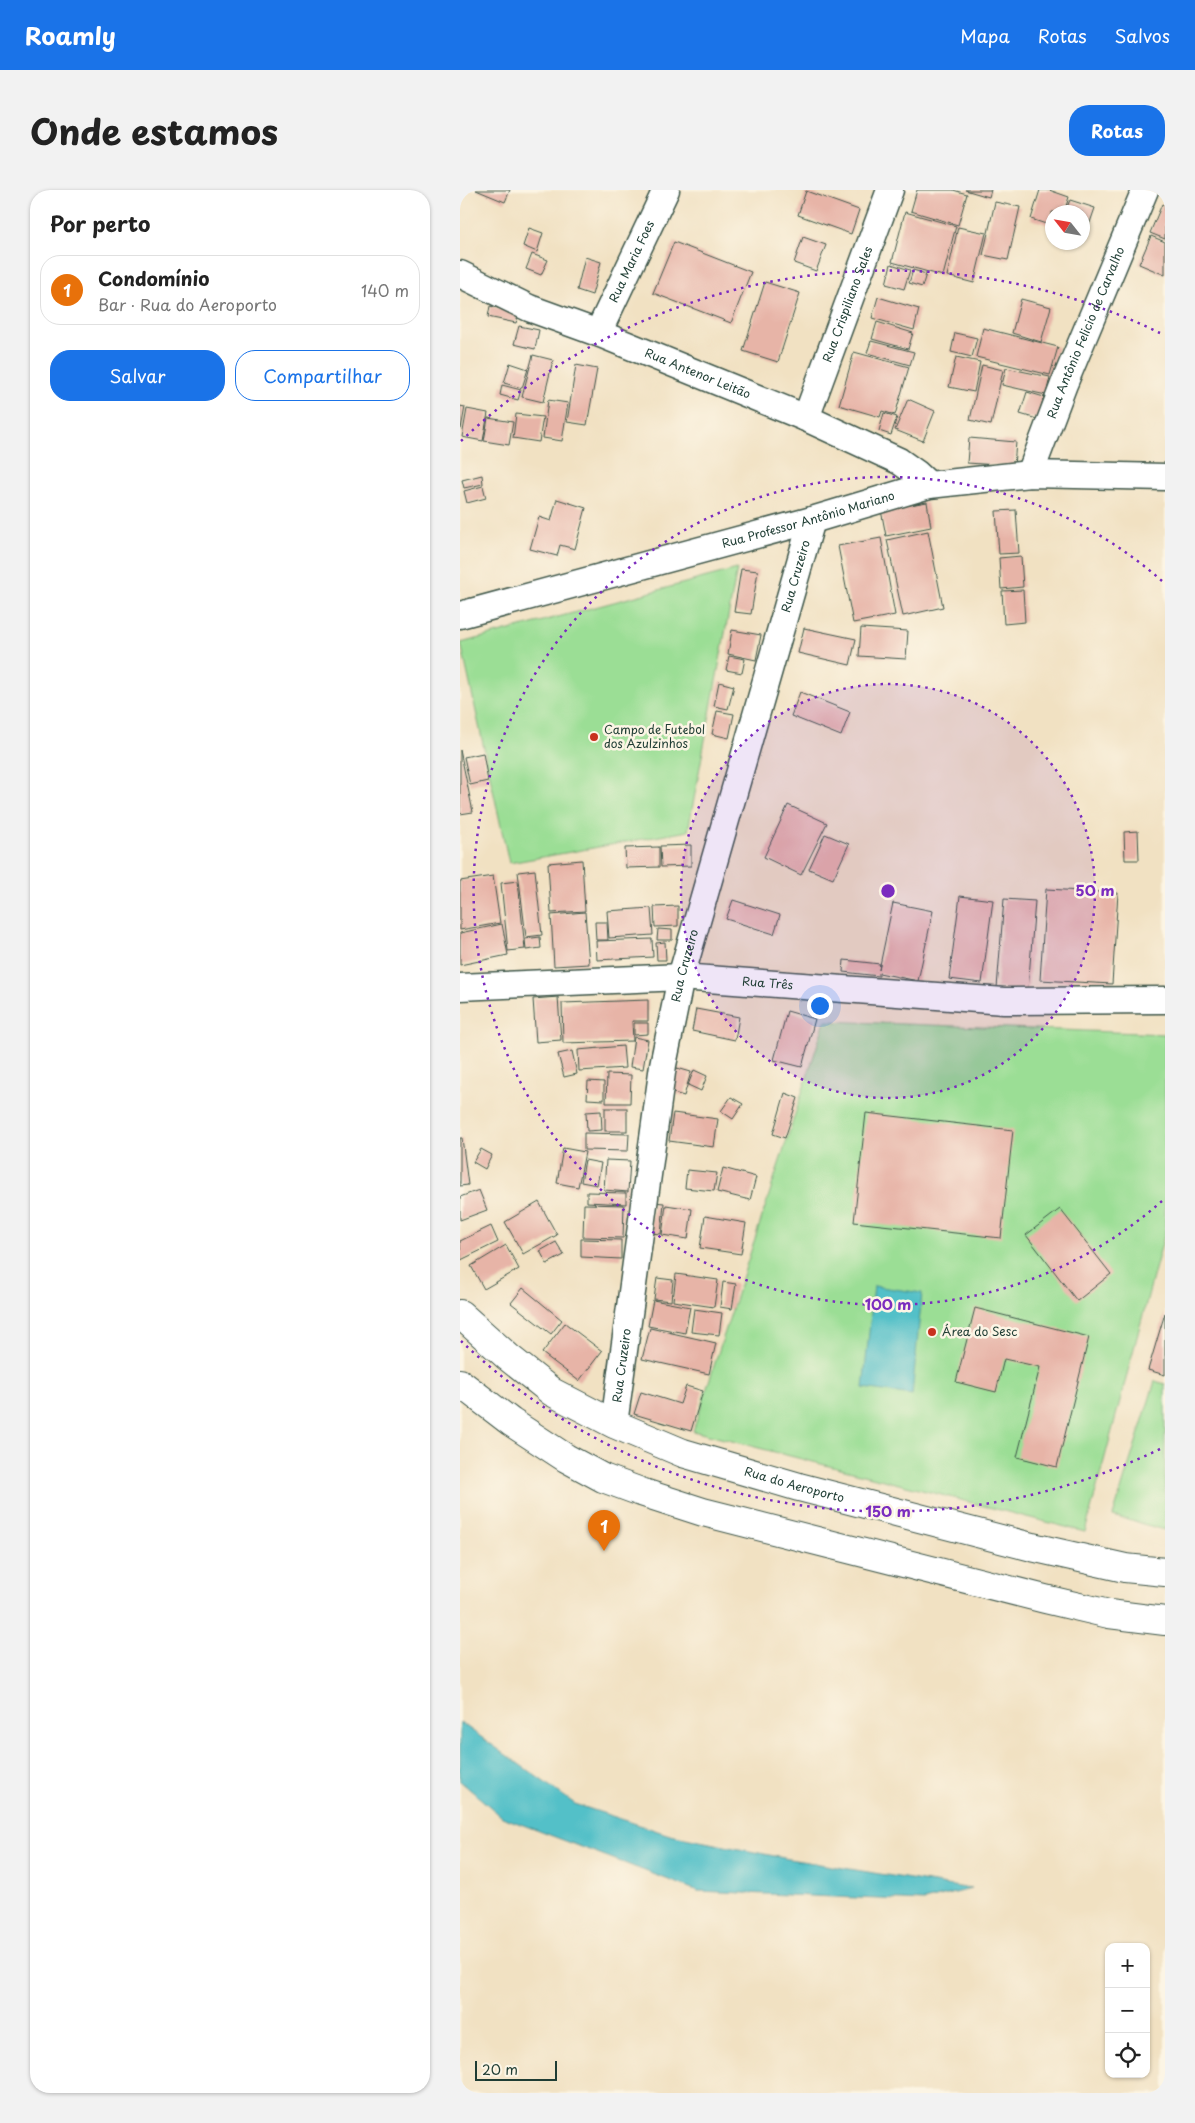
<!DOCTYPE html>
<html lang="pt">
<head>
<meta charset="utf-8">
<style>
  :root { --surface:#fff; --page:#f2f2f2; --text:#222; --muted:#767676; --line:#e0e0e0; --accent:#1a73e8 }
  body { margin:0; font-family:"Playpen Sans",sans-serif; background:var(--page); color:var(--text) }
  .controls { position:absolute; right:15px; bottom:15px; display:grid; overflow:hidden; border-radius:10px; box-shadow:0 1px 4px #0004 }
  .controls button { width:45px; height:45px; display:grid; place-items:center; padding:0; border:0; border-bottom:1px solid var(--line); background:var(--surface); color:var(--text); font:25px sans-serif }
  .compass { position:absolute; left:585px; top:15px; width:45px; height:45px; border-radius:50%; background:var(--surface); box-shadow:0 1px 4px #0004; rotate:301deg }
  .scale { position:absolute; left:15px; bottom:12px; width:82px; box-sizing:border-box; padding-left:5px; border:2px solid #1f3d34; border-top:0; font-size:14px; line-height:18px; white-space:nowrap; color:#1f3d34; -webkit-text-stroke:4px #fcf5e5; paint-order:stroke }
  .you { position:absolute; left:359px; top:815px; width:18px; height:18px; margin:-12px; border:4px solid #fff; border-radius:50%; background:#1a73e8; box-shadow:0 0 0 8px #1a73e833 }
  .badge { display:grid; place-items:center; width:32px; height:32px; border-radius:50%; background:var(--accent); color:#fff; font-size:16px; font-weight:700 }
  .pin { position:absolute; translate:-50% -41px; filter:drop-shadow(0 1px 2px #0008) }
  .pin::after { content:''; position:absolute; top:26px; width:18px; height:15px; background:inherit; clip-path:polygon(0 0,100% 0,50% 100%) }
  .list { margin:0; padding:0; list-style:none }
  h2 { display:flex; justify-content:space-between; align-items:center; height:65px; margin:0; padding:0 20px; font-size:21px }
  h2 small { font-size:16px; font-weight:400; color:var(--muted) }
  .list li { display:grid; grid-template-columns:32px 1fr auto; gap:15px; align-items:center; box-sizing:border-box; height:70px; margin:0 10px 10px; padding:0 10px; border:1px solid var(--line); border-radius:20px }
  .list b { display:block; font-size:19px; white-space:nowrap }
  .list p { margin:0; font-size:16px; white-space:nowrap; color:var(--muted) }
  .list em { font-size:16px; font-style:normal; color:var(--muted) }
  .actions { display:flex; gap:10px; padding:15px 20px }
  .actions a { flex:1; padding:11px 0; border:1px solid var(--accent); border-radius:20px; text-align:center; font-size:18px; color:var(--accent) }
  .actions .main { background:var(--accent); color:#fff }
  .icon { flex:none; width:28px; height:28px; fill:none; stroke:currentColor; stroke-width:2; stroke-linecap:round; stroke-linejoin:round }
  .map { position:relative; flex:none; width:705px; height:1903px; overflow:hidden; border-radius:20px }
  header { display:flex; align-items:center; gap:30px; box-sizing:border-box; height:70px; padding:0 25px; background:var(--accent); color:#fff }
  header strong { font-size:24px }
  nav { display:flex; gap:28px; margin-inline-start:auto; font-size:18px }
  .intro { display:flex; align-items:center; justify-content:space-between; box-sizing:border-box; height:120px; padding:0 30px }
  h1 { margin:0; font-size:35px }
  .button { padding:12px 22px; border-radius:20px; background:var(--accent); color:#fff; font-size:18px; font-weight:700 }
  main { display:flex; gap:30px; padding:0 30px }
  aside { flex:1; background:var(--surface); border-radius:20px; box-shadow:0 1px 4px #0004 }
  .map>svg:first-child { display:block }
  .green { fill:#9bde95; stroke:#5d8e64 }
  .water { fill:#52c0c8; stroke:#387e7e }
  .building { fill:#e7b4a7 }
  .lines { fill:none; stroke-linecap:round; stroke-linejoin:round }
  .street-casing { stroke:#3e5649; stroke-width:29 }
  .secondary-casing { stroke:#3e5649; stroke-width:30 }
  .street { stroke:#fff; stroke-width:26 }
  .secondary { stroke:#fff; stroke-width:28 }
  .ring { fill:none; stroke:#7b2cbf; stroke-width:2.5; stroke-dasharray:2.5 5 }
  .poi-dot { fill:#c8321e; stroke:#fcf5e5; stroke-width:2 }
  .labels { text-anchor:middle; stroke-width:5; stroke-linejoin:round; paint-order:stroke }
  .street-label { font-size:12px; fill:#1f3d34; stroke:#fcf5e5 }
  .poi-label { font-size:12px; fill:#1f3d34; stroke:#fcf5e5; text-anchor:start }
  .centre { fill:#7b2cbf; stroke:#fcf5e5; stroke-width:2.5 }
  .ring-label { font-size:15px; text-anchor:middle; font-weight:bold; fill:#7b2cbf; stroke:#fcf5e5; stroke-width:5; stroke-linejoin:round; paint-order:stroke }
</style>
</head>
<body>
<header>
<strong>Roamly</strong>
<nav><a>Mapa</a><a>Rotas</a><a>Salvos</a></nav>
</header>
<div class="intro"><h1>Onde estamos</h1><a class="button">Rotas</a></div>
<main>
<aside>
<h2>Por perto<small></small></h2>
<ul class="list">
<li><span class="badge" style="background:#e8710a">1</span><div><b>Condomínio</b><p>Bar · Rua do Aeroporto</p></div><em>140 m</em></li>
</ul>
<div class="actions"><a class="main">Salvar</a><a>Compartilhar</a></div>
</aside>
<div class="map">
<svg width="705" height="1903" viewBox="0 0 705 1903">
  <rect width="100%" height="100%" fill="#fcf5e5"/>
  <filter id="ink" filterUnits="userSpaceOnUse"><feTurbulence type="fractalNoise" baseFrequency=".02" numOctaves="2"/><feDisplacementMap in="SourceGraphic" scale="10" xChannelSelector="R" yChannelSelector="G"/><feConvolveMatrix kernelMatrix="1 2 1 2 8 2 1 2 1" color-interpolation-filters="sRGB"/></filter>
  <filter id="wash" filterUnits="userSpaceOnUse"><feTurbulence type="fractalNoise" baseFrequency=".0096" numOctaves="4" result="noise"/><feDisplacementMap in="SourceGraphic" scale="20" xChannelSelector="R" yChannelSelector="G"/><feGaussianBlur stdDeviation="1.12" result="paint"/><feColorMatrix in="noise" values="0 0 0 0 0 0 0 0 0 0 0 0 0 0 0 0 0 1.4 0 .05"/><feComposite in="paint" operator="in"/></filter>
  <g filter="url(#wash)">
    <rect width="100%" height="100%" fill="#f1e1c2"/>
    <g class="green">
      <path d="M 277,379 L 228,641 L 49,673 L 1,453 Z"/>
      <path d="M 365,831 L 705,844 L 705,1042 L 625,1342 L 233,1241 Z"/>
      <path d="M 695,1191 L 705,1194 L 705,1340 L 653,1326 Z"/>
    </g>
    <g class="water">
      <path d="M 414,1096 L 462,1103 L 452,1205 L 403,1198 Z"/>
      <path d="M 0,1532 L 115,1614 L 210,1645 L 329,1669 L 511,1699 L 464,1711 L 238,1701 L 42,1627 L 0,1591 Z"/>
    </g>
    <g id="blocks">
      <g class="building">
        <path d="M 16,0 L 50,0 L 45,12 Z"/>
        <path d="M 457,0 L 493,0 L 507,4 L 498,35 L 451,21 Z"/>
        <path d="M 505,0 L 531,0 L 529,7 Z"/>
        <path d="M 580,0 L 589,0 L 609,7 L 604,22 L 592,22 L 592,36 L 571,29 Z"/>
        <path d="M 346,1 L 399,20 L 391,44 L 338,25 Z"/>
        <path d="M 610,10 L 635,18 L 625,47 L 622,46 L 622,22 L 605,22 Z"/>
        <path d="M 535,12 L 560,17 L 548,70 L 523,65 Z"/>
        <path d="M 702,14 L 705,16 L 705,49 L 690,43 Z"/>
        <path d="M 445,22 L 496,36 L 483,86 L 432,72 Z"/>
        <path d="M 498,37 L 526,43 L 514,93 L 487,86 Z"/>
        <path d="M 69,38 L 83,43 L 77,62 L 63,56 Z"/>
        <path d="M 691,46 L 705,52 L 705,85 L 679,74 Z"/>
        <path d="M 343,47 L 366,55 L 356,81 L 334,73 Z"/>
        <path d="M 214,52 L 291,82 L 271,133 L 193,103 Z"/>
        <path d="M 72,64 L 88,70 L 81,85 L 66,79 Z"/>
        <path d="M 125,67 L 141,72 L 132,105 L 117,100 Z"/>
        <path d="M 431,74 L 450,80 L 444,99 L 426,94 Z"/>
        <path d="M 453,80 L 466,84 L 462,97 L 449,93 Z"/>
        <path d="M 305,92 L 340,103 L 318,172 L 283,161 Z"/>
        <path d="M 418,107 L 459,119 L 454,140 L 412,128 Z"/>
        <path d="M 561,109 L 591,117 L 581,152 L 552,143 Z"/>
        <path d="M 30,116 L 59,123 L 56,133 L 28,127 Z"/>
        <path d="M 417,132 L 453,143 L 448,159 L 412,149 Z"/>
        <path d="M 59,136 L 79,140 L 75,159 L 54,154 Z"/>
        <path d="M 523,138 L 598,157 L 590,185 L 516,167 Z"/>
        <path d="M 495,143 L 517,148 L 512,167 L 491,162 Z"/>
        <path d="M 411,151 L 454,162 L 450,175 L 407,163 Z"/>
        <path d="M 394,162 L 449,177 L 435,225 L 422,221 L 420,227 L 379,215 Z"/>
        <path d="M 73,165 L 93,170 L 83,212 L 62,207 Z"/>
        <path d="M 496,167 L 520,172 L 514,202 L 489,197 Z"/>
        <path d="M 50,173 L 68,179 L 62,198 L 44,193 Z"/>
        <path d="M 116,175 L 137,179 L 127,235 L 107,232 Z"/>
        <path d="M 522,175 L 543,180 L 531,235 L 510,230 Z"/>
        <path d="M 546,178 L 590,187 L 586,205 L 542,195 Z"/>
        <path d="M 42,195 L 61,200 L 58,210 L 40,205 Z"/>
        <path d="M 567,202 L 584,207 L 577,229 L 560,224 Z"/>
        <path d="M 448,209 L 475,221 L 463,251 L 435,240 Z"/>
        <path d="M 88,210 L 108,213 L 102,251 L 83,248 Z"/>
        <path d="M 0,216 L 5,217 L 1,239 L 0,239 Z"/>
        <path d="M 7,219 L 28,223 L 23,251 L 2,247 Z"/>
        <path d="M 424,223 L 437,227 L 431,245 L 419,241 Z"/>
        <path d="M 56,224 L 83,227 L 79,252 L 53,248 Z"/>
        <path d="M 28,228 L 53,232 L 49,255 L 24,251 Z"/>
        <path d="M 509,248 L 556,252 L 554,276 L 507,273 Z"/>
        <path d="M 22,285 L 23,294 L 4,298 L 2,290 Z"/>
        <path d="M 23,296 L 26,308 L 7,313 L 4,301 Z"/>
        <path d="M 97,309 L 126,318 L 115,359 L 100,355 L 97,366 L 70,359 L 79,327 L 91,331 Z"/>
        <path d="M 467,312 L 471,337 L 426,346 L 421,320 Z"/>
        <path d="M 556,320 L 559,363 L 539,364 L 536,321 Z"/>
        <path d="M 468,341 L 483,417 L 443,426 L 427,350 Z"/>
        <path d="M 421,348 L 435,425 L 393,433 L 378,356 Z"/>
        <path d="M 561,366 L 563,397 L 541,399 L 539,368 Z"/>
        <path d="M 281,379 L 298,381 L 291,424 L 274,422 Z"/>
        <path d="M 563,400 L 565,432 L 544,434 L 542,401 Z"/>
        <path d="M 344,438 L 396,449 L 390,475 L 338,463 Z"/>
        <path d="M 401,438 L 448,441 L 446,469 L 399,466 Z"/>
        <path d="M 272,440 L 301,445 L 296,470 L 268,464 Z"/>
        <path d="M 269,466 L 285,469 L 282,483 L 266,480 Z"/>
        <path d="M 259,492 L 274,496 L 268,519 L 254,516 Z"/>
        <path d="M 340,502 L 390,522 L 381,546 L 331,526 Z"/>
        <path d="M 257,521 L 274,524 L 269,548 L 252,544 Z"/>
        <path d="M 0,560 L 13,622 L 0,624 Z"/>
        <path d="M 23,563 L 28,591 L 10,595 L 4,567 Z"/>
        <path d="M 328,615 L 367,633 L 341,685 L 304,667 Z"/>
        <path d="M 678,641 L 679,670 L 665,670 L 664,642 Z"/>
        <path d="M 365,644 L 389,654 L 373,689 L 349,679 Z"/>
        <path d="M 231,655 L 231,676 L 201,677 L 200,656 Z"/>
        <path d="M 199,657 L 199,677 L 166,678 L 165,658 Z"/>
        <path d="M 122,670 L 125,721 L 91,723 L 88,673 Z"/>
        <path d="M 75,680 L 82,745 L 66,747 L 58,682 Z"/>
        <path d="M 33,686 L 40,733 L 0,740 L 0,691 Z"/>
        <path d="M 58,691 L 65,759 L 48,761 L 41,693 Z"/>
        <path d="M 586,699 L 658,703 L 652,794 L 580,790 Z"/>
        <path d="M 500,706 L 533,710 L 522,793 L 489,789 Z"/>
        <path d="M 544,709 L 575,711 L 568,800 L 537,798 Z"/>
        <path d="M 273,710 L 320,725 L 314,744 L 266,729 Z"/>
        <path d="M 433,713 L 473,721 L 458,791 L 419,783 L 419,786 L 383,782 L 384,770 L 420,774 L 419,780 Z"/>
        <path d="M 218,716 L 218,736 L 195,737 L 194,717 Z"/>
        <path d="M 191,718 L 193,745 L 149,748 L 147,721 Z"/>
        <path d="M 125,722 L 129,774 L 94,776 L 91,725 Z"/>
        <path d="M 135,732 L 147,732 L 148,750 L 136,750 Z"/>
        <path d="M 42,734 L 48,765 L 0,775 L 0,743 Z"/>
        <path d="M 198,739 L 212,740 L 212,750 L 197,750 Z"/>
        <path d="M 80,747 L 81,758 L 66,760 L 65,749 Z"/>
        <path d="M 192,749 L 193,767 L 137,770 L 136,751 Z"/>
        <path d="M 205,752 L 206,770 L 197,770 L 196,753 Z"/>
        <path d="M 98,807 L 101,850 L 76,852 L 73,809 Z"/>
        <path d="M 188,810 L 188,831 L 172,831 L 173,851 L 103,853 L 102,813 Z"/>
        <path d="M 236,819 L 279,827 L 275,850 L 232,841 Z"/>
        <path d="M 327,821 L 355,829 L 342,877 L 314,870 Z"/>
        <path d="M 174,833 L 188,833 L 188,844 L 174,845 Z"/>
        <path d="M 174,847 L 188,850 L 183,879 L 170,877 Z"/>
        <path d="M 163,856 L 165,878 L 119,881 L 118,860 Z"/>
        <path d="M 112,861 L 117,884 L 104,887 L 98,864 Z"/>
        <path d="M 217,878 L 231,882 L 224,906 L 210,902 Z"/>
        <path d="M 234,880 L 247,886 L 241,901 L 228,895 Z"/>
        <path d="M 147,884 L 171,885 L 170,913 L 146,913 Z"/>
        <path d="M 128,891 L 144,892 L 144,910 L 127,909 Z"/>
        <path d="M 325,903 L 338,908 L 325,948 L 313,944 Z"/>
        <path d="M 271,907 L 283,914 L 273,929 L 261,921 Z"/>
        <rect x="145" y="918" width="22" height="23"/>
        <path d="M 141,921 L 142,940 L 127,941 L 126,922 Z"/>
        <path d="M 213,923 L 258,929 L 254,957 L 209,951 Z"/>
        <path d="M 406,923 L 553,940 L 541,1048 L 394,1032 Z"/>
        <path d="M 124,943 L 169,944 L 168,961 L 124,960 Z"/>
        <path d="M 0,948 L 2,948 L 8,995 L 0,996 Z"/>
        <path d="M 103,958 L 125,962 L 118,997 L 97,993 Z"/>
        <path d="M 21,959 L 32,965 L 25,979 L 13,972 Z"/>
        <path d="M 125,970 L 141,973 L 137,995 L 121,992 Z"/>
        <path d="M 146,970 L 170,971 L 168,1002 L 144,1000 Z"/>
        <path d="M 263,978 L 296,987 L 290,1010 L 257,1002 Z"/>
        <path d="M 227,980 L 257,983 L 254,1001 L 225,998 Z"/>
        <path d="M 19,1000 L 27,1020 L 0,1030 L 0,1007 Z"/>
        <path d="M 127,1002 L 166,1003 L 166,1014 L 127,1012 Z"/>
        <path d="M 79,1012 L 97,1045 L 63,1064 L 45,1032 Z"/>
        <path d="M 193,1012 L 204,1013 L 201,1044 L 190,1043 Z"/>
        <path d="M 124,1014 L 164,1015 L 163,1048 L 123,1047 Z"/>
        <path d="M 206,1015 L 232,1019 L 228,1049 L 202,1045 Z"/>
        <path d="M 600,1019 L 651,1084 L 617,1111 L 566,1045 Z"/>
        <path d="M 245,1026 L 286,1033 L 281,1064 L 240,1058 Z"/>
        <path d="M 31,1036 L 38,1052 L 1,1070 L 0,1051 Z"/>
        <path d="M 121,1049 L 161,1050 L 161,1069 L 121,1067 Z"/>
        <path d="M 96,1052 L 104,1065 L 87,1074 L 80,1061 Z"/>
        <path d="M 46,1055 L 59,1079 L 24,1099 L 11,1076 Z"/>
        <path d="M 216,1084 L 258,1090 L 254,1117 L 213,1111 Z"/>
        <path d="M 197,1088 L 213,1090 L 211,1111 L 194,1109 Z"/>
        <path d="M 263,1092 L 276,1094 L 272,1119 L 260,1117 Z"/>
        <path d="M 63,1098 L 102,1130 L 91,1144 L 51,1113 Z"/>
        <path d="M 193,1110 L 230,1117 L 225,1143 L 188,1136 Z"/>
        <path d="M 515,1118 L 629,1147 L 597,1277 L 557,1267 L 580,1177 L 544,1169 L 536,1202 L 496,1192 Z"/>
        <path d="M 234,1119 L 262,1123 L 259,1145 L 231,1142 Z"/>
        <path d="M 705,1123 L 705,1185 L 688,1180 Z"/>
        <path d="M 105,1133 L 142,1161 L 119,1191 L 82,1163 Z"/>
        <path d="M 190,1138 L 256,1153 L 249,1184 L 182,1169 Z"/>
        <path d="M 226,1196 L 243,1201 L 231,1241 L 174,1224 L 181,1202 L 220,1214 Z"/>
      </g>
    </g>
  </g>
  <g filter="url(#ink)">
    <use href="#blocks" fill-opacity="0" stroke="#3e5649" stroke-width="1"/>
    <g class="lines">
      <defs>
        <g id="street">
          <path id="s1" d="M 0,84 L 69,118 L 138,143 L 346,228 L 439,271 L 456,283 L 469,295"/>
          <path id="s2" d="M 138,143 L 206,0"/>
          <path id="s3" d="M 346,228 L 430,0"/>
          <path id="s4" d="M 570,284 L 604,194 L 685,0"/>
          <path id="s5" d="M 0,425 L 352,330 L 469,295 L 570,284 L 705,287"/>
          <path id="s6" d="M 0,797 L 221,787 L 544,811 L 705,810"/>
          <path id="s7" d="M 154,1234 L 203,875 L 221,787 L 352,330"/>
        </g>
        <g id="secondary">
          <path id="s8" d="M 0,1124 L 48,1167 L 92,1202 L 154,1234 L 223,1263 L 339,1297 L 572,1357 L 665,1378 L 705,1382"/>
          <path d="M 0,1193 L 51,1232 L 106,1268 L 143,1288 L 181,1302 L 243,1322 L 585,1409 L 649,1424 L 705,1431"/>
        </g>
      </defs>
      <use href="#street" class="street-casing"/>
      <use href="#secondary" class="secondary-casing"/>
      <use href="#street" class="street"/>
      <use href="#secondary" class="secondary"/>
    </g>
  </g>
  <circle cx="428" cy="701" r="207" fill="#7b2cbf" fill-opacity=".12"/>
  <g class="ring">
    <circle cx="428" cy="701" r="207"/>
    <path d="M702 1011A414 414 0 1 1 702 391"/>
    <path d="M700 1259A621 621 0 0 1 1 1151M1 251A621 621 0 0 1 700 143"/>
  </g>
  <g class="poi-dot">
    <circle cx="134" cy="547" r="5"/>
    <circle cx="472" cy="1142" r="5"/>
  </g>
  <g class="labels">
    <g class="street-label">
      <text dy="4" stroke="none"><textPath href="#s2" startOffset="79">Rua Maria Foes</textPath></text>
      <text dy="4" stroke="none"><textPath href="#s3" startOffset="121">Rua Crispiliano Sales</textPath></text>
      <text dy="4" stroke="none"><textPath href="#s4" startOffset="152">Rua Antônio Felicio de Carvalho</textPath></text>
      <text dy="4" stroke="none"><textPath href="#s1" startOffset="258">Rua Antenor Leitão</textPath></text>
      <text dy="4" stroke="none"><textPath href="#s5" startOffset="361">Rua Professor Antônio Mariano</textPath></text>
      <text dy="4" stroke="none"><textPath href="#s7" startOffset="869">Rua Cruzeiro</textPath></text>
      <text dy="4" stroke="none"><textPath href="#s7" startOffset="464">Rua Cruzeiro</textPath></text>
      <text dy="4" stroke="none"><textPath href="#s6" startOffset="308">Rua Três</textPath></text>
      <text dy="4" stroke="none"><textPath href="#s7" startOffset="59">Rua Cruzeiro</textPath></text>
      <text dy="4" stroke="none"><textPath href="#s8" startOffset="381">Rua do Aeroporto</textPath></text>
    </g>
    <g class="poi-label">
      <text x="144" y="544">Campo de Futebol<tspan x="144" dy="14">dos Azulzinhos</tspan></text>
      <text x="482" y="1146">Área do Sesc</text>
    </g>
  </g>
  <circle cx="428" cy="701" r="8" class="centre"/>
  <g class="ring-label">
    <text x="635" y="706">50 m</text>
    <text x="428" y="1120">100 m</text>
    <text x="428" y="1327">150 m</text>
  </g>
</svg>
<div class="controls">
<button>+</button>
<button>−</button>
<button><svg class="icon" aria-label="locate" viewBox="0 0 24 24"><circle cx="12" cy="12" r="6"/><path d="M12 2v4M12 18v4M2 12h4M18 12h4"/></svg></button>
</div>
<svg class="compass" viewBox="-18 -18 36 36"><path d="M0-13l5 13h-10z" fill="#e53935"/><path d="M0 13l5-13h-10z" fill="#767676"/></svg>
<div class="scale">20 m</div>
<div class="you"></div>
<div class="pin badge" style="left:144px;top:1361px;background:#e8710a">1</div>
</div>
</main>
</body>
</html>
